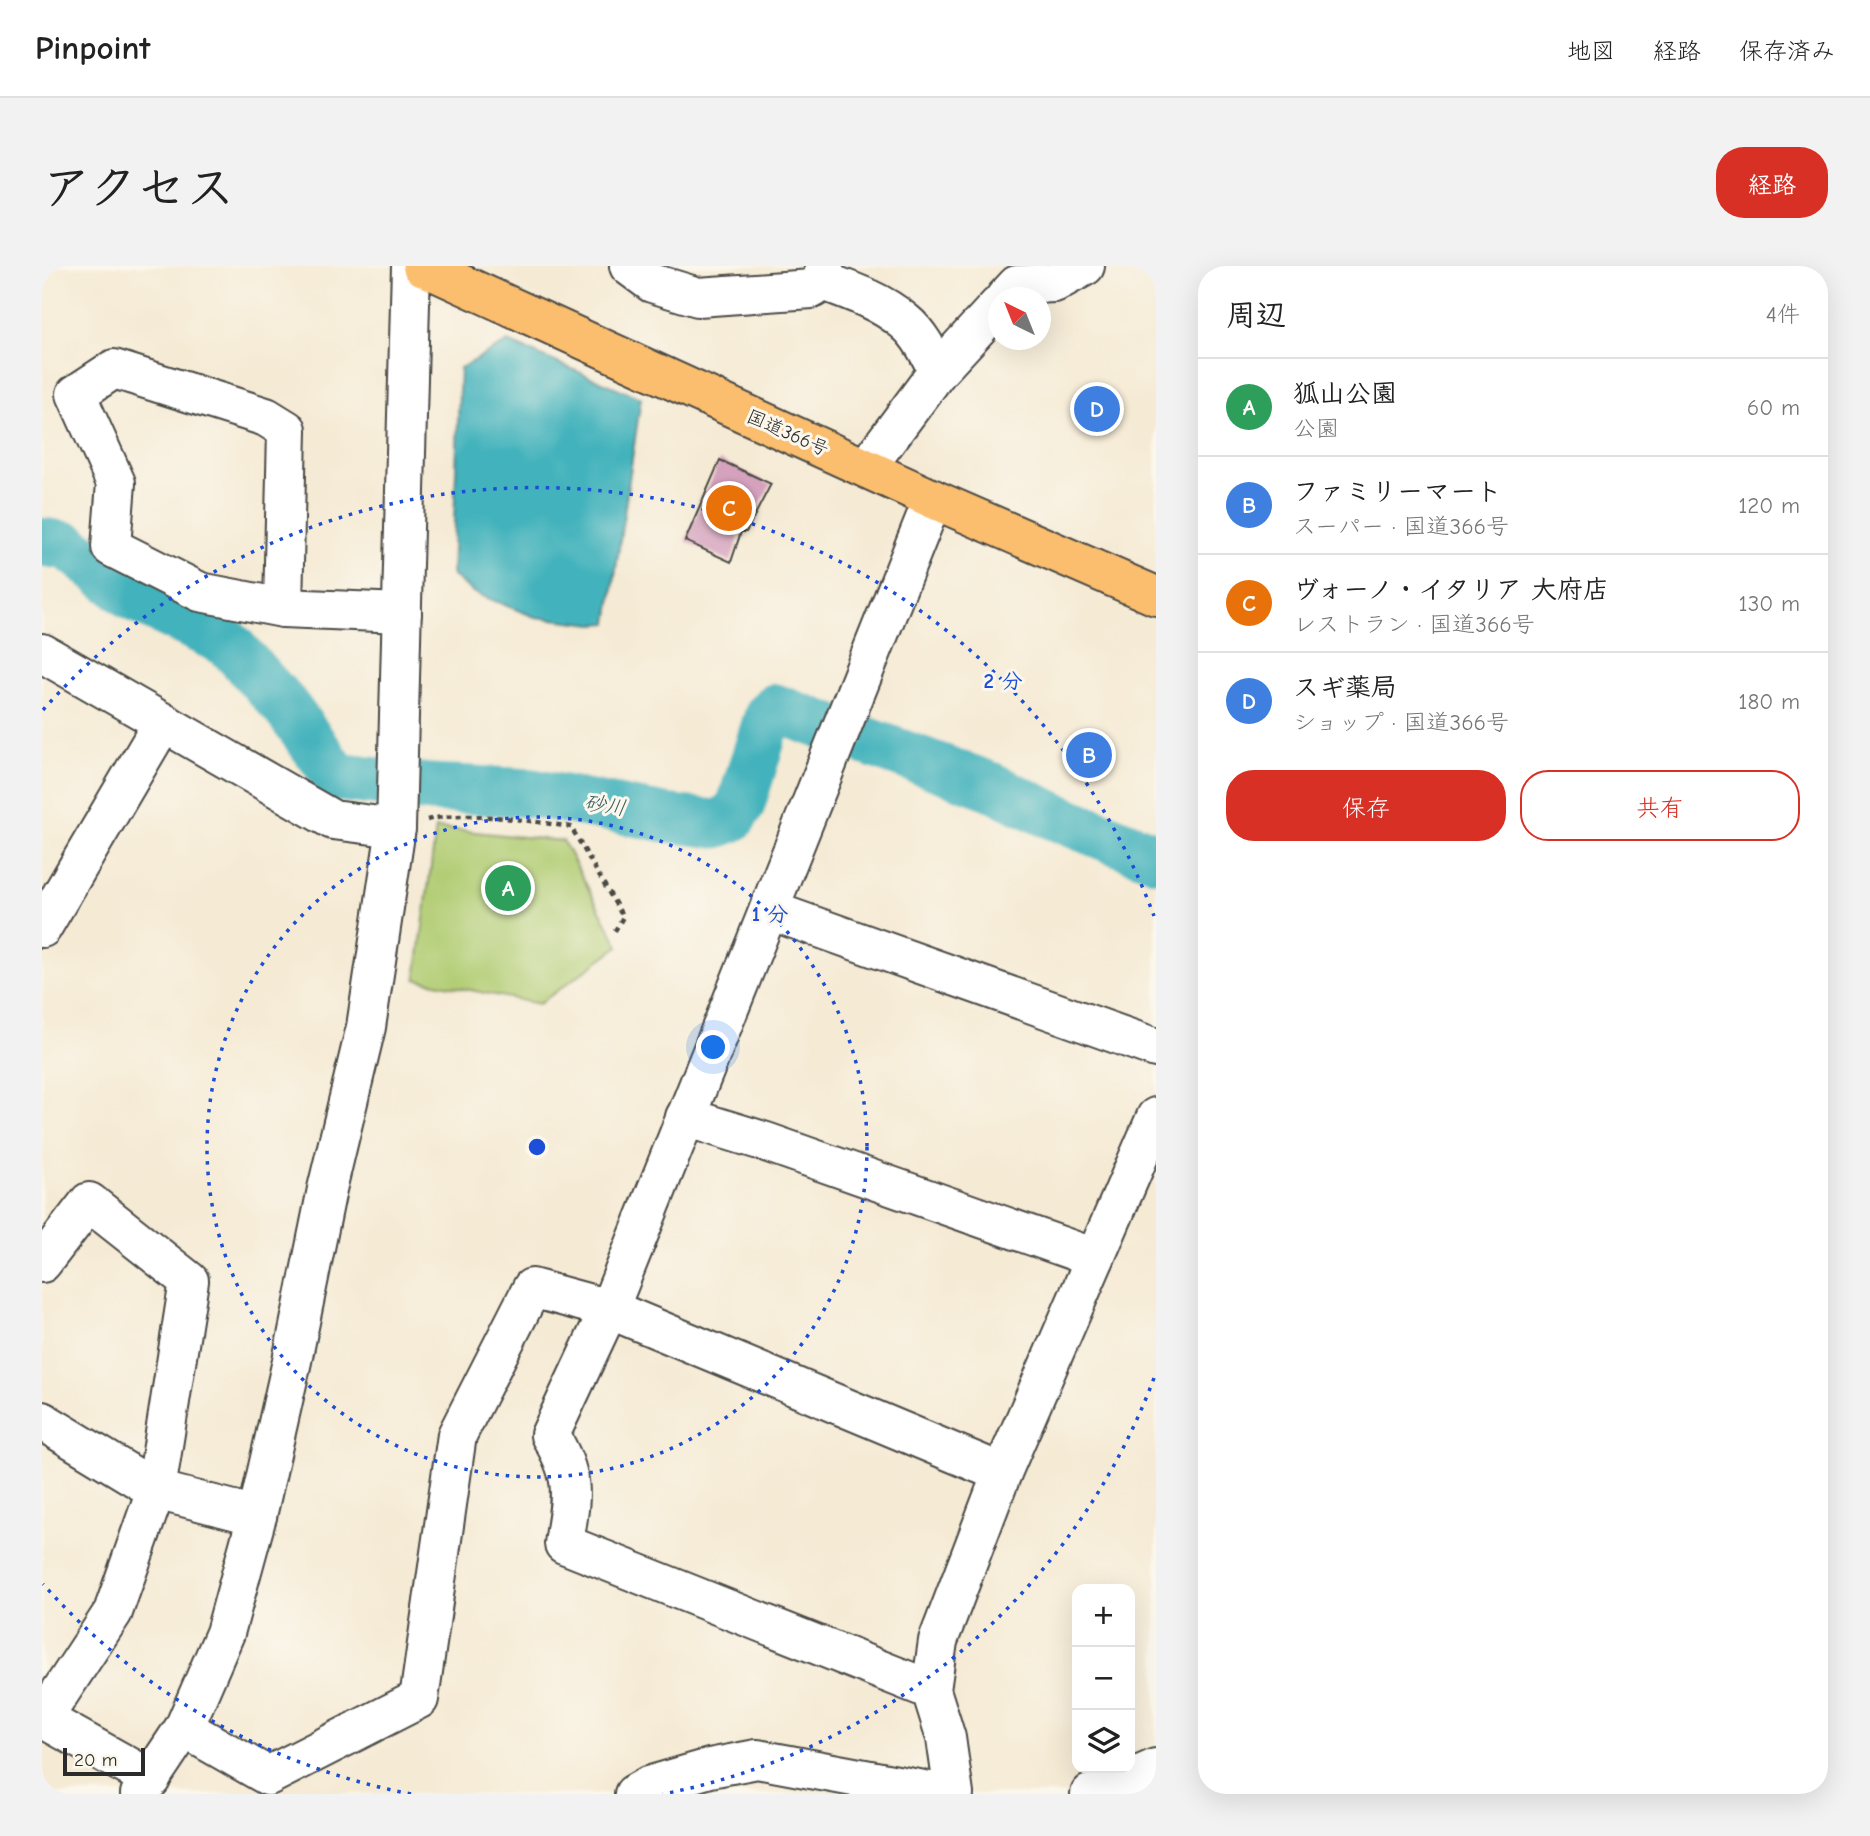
<!DOCTYPE html>
<html lang="ja">
<head>
<meta charset="utf-8">
<style>
  :root { --surface:#fff; --page:#f2f2f2; --text:#222; --muted:#767676; --line:#e0e0e0; --accent:#d93025 }
  body { margin:0; font-family:"Comic Neue","Klee One",sans-serif; background:var(--page); color:var(--text) }
  .controls { position:absolute; right:21px; bottom:21px; display:grid; overflow:hidden; border-radius:14px; box-shadow:0 7px 28px #0002 }
  .controls button { width:63px; height:63px; display:grid; place-items:center; padding:0; border:0; border-bottom:2px solid var(--line); background:var(--surface); color:var(--text); font:35px sans-serif }
  .compass { position:absolute; left:946px; top:21px; width:63px; height:63px; border-radius:50%; background:var(--surface); box-shadow:0 7px 28px #0002; rotate:317deg }
  .scale { position:absolute; left:21px; bottom:18px; width:82px; box-sizing:border-box; padding-left:7px; border:4px solid #2b2b2b; border-top:0; font-size:19px; line-height:24px; white-space:nowrap; color:#2b2b2b; -webkit-text-stroke:5px #fbf7ec; paint-order:stroke }
  .you { position:absolute; left:672px; top:782px; width:24px; height:24px; margin:-18px; border:5px solid #fff; border-radius:50%; background:#1a73e8; box-shadow:0 0 0 10px #1a73e833 }
  .badge { display:grid; place-items:center; width:46px; height:46px; border-radius:50%; background:var(--accent); color:#fff; font-size:23px; font-weight:700 }
  .pin { position:absolute; translate:-50% -50%; border:4px solid #fff; box-shadow:0 2px 7px #0006 }
  .list { margin:0; padding:0; list-style:none }
  h2 { display:flex; justify-content:space-between; align-items:center; height:91px; margin:0; padding:0 28px; font-size:30px }
  h2 small { font-size:23px; font-weight:400; color:var(--muted) }
  .list li { display:grid; grid-template-columns:46px 1fr auto; gap:21px; align-items:center; box-sizing:border-box; height:98px; padding:0 28px; border-top:2px solid var(--line) }
  .list b { display:block; font-size:26px; white-space:nowrap }
  .list p { margin:0; font-size:23px; white-space:nowrap; color:var(--muted) }
  .list em { font-size:23px; font-style:normal; color:var(--muted) }
  .actions { display:flex; gap:14px; padding:21px 28px }
  .actions a { flex:1; padding:16px 0; border:2px solid var(--accent); border-radius:28px; text-align:center; font-size:24px; color:var(--accent) }
  .actions .main { background:var(--accent); color:#fff }
  .icon { flex:none; width:38px; height:38px; fill:none; stroke:currentColor; stroke-width:2; stroke-linecap:round; stroke-linejoin:round }
  .map { position:relative; flex:none; width:1114px; height:1528px; overflow:hidden; border-radius:28px }
  header { display:flex; align-items:center; gap:42px; box-sizing:border-box; height:98px; padding:0 35px; background:var(--surface); border-bottom:2px solid var(--line) }
  header strong { font-size:33px }
  nav { display:flex; gap:38px; margin-inline-start:auto; font-size:24px }
  .intro { display:flex; align-items:center; justify-content:space-between; box-sizing:border-box; height:168px; padding:0 42px }
  h1 { margin:0; font-size:49px }
  .button { padding:18px 32px; border-radius:28px; background:var(--accent); color:#fff; font-size:24px; font-weight:700 }
  main { display:flex; gap:42px; padding:0 42px }
  aside { flex:1; background:var(--surface); border-radius:28px; box-shadow:0 7px 28px #0002 }
  .map>svg:first-child { display:block }
  .green { fill:#b0cc72; stroke:#6e7c4e; stroke-width:2 }
  .water { fill:#42b2bc; stroke:#366e74; stroke-width:2 }
  .lines { fill:none; stroke-linecap:round; stroke-linejoin:round }
  .river { stroke:#42b2bc; stroke-width:49 }
  .building { fill:#d5a2be }
  .minor-casing { stroke:#494844; stroke-width:42 }
  .highway-casing { stroke:#494844; stroke-width:42 }
  .path { stroke:#494844; stroke-width:4.5; stroke-dasharray:5 5; stroke-linecap:butt }
  .minor { stroke:#fff; stroke-width:38 }
  .highway { stroke:#fbbe6e; stroke-width:38 }
  .ring { fill:none; stroke:#1d4ed8; stroke-width:3.5; stroke-dasharray:3.5 7 }
  .labels { text-anchor:middle; stroke-width:6; stroke-linejoin:round; paint-order:stroke }
  .street-label { font-size:19px; fill:#2b2b2b; stroke:#fbf7ec }
  .water-label { font-size:21px; font-style:italic; fill:#335a5e; stroke:#fbf7ec }
  .centre { fill:#1d4ed8; stroke:#fbf7ec; stroke-width:3.5 }
  .ring-label { font-size:21px; text-anchor:middle; font-weight:bold; fill:#1d4ed8; stroke:#fbf7ec; stroke-width:6; stroke-linejoin:round; paint-order:stroke }
</style>
</head>
<body>
<header>
<strong>Pinpoint</strong>
<nav><a>地図</a><a>経路</a><a>保存済み</a></nav>
</header>
<div class="intro"><h1>アクセス</h1><a class="button">経路</a></div>
<main>
<div class="map">
<svg width="1114" height="1528" viewBox="0 0 1114 1528">
  <rect width="100%" height="100%" fill="#fbf7ec"/>
  <filter id="ink" filterUnits="userSpaceOnUse"><feTurbulence type="fractalNoise" baseFrequency=".0143" numOctaves="2"/><feDisplacementMap in="SourceGraphic" scale="14" xChannelSelector="R" yChannelSelector="G"/><feConvolveMatrix kernelMatrix="1 2 1 2 8 2 1 2 1" color-interpolation-filters="sRGB"/></filter>
  <filter id="wash" filterUnits="userSpaceOnUse"><feTurbulence type="fractalNoise" baseFrequency=".00686" numOctaves="4" result="noise"/><feDisplacementMap in="SourceGraphic" scale="28" xChannelSelector="R" yChannelSelector="G"/><feGaussianBlur stdDeviation="1.57" result="paint"/><feColorMatrix in="noise" values="0 0 0 0 0 0 0 0 0 0 0 0 0 0 0 0 0 1.4 0 .05"/><feComposite in="paint" operator="in"/></filter>
  <g filter="url(#wash)">
    <rect width="100%" height="100%" fill="#f5ead4"/>
    <path class="green" d="M 394,562 L 521,575 L 577,680 L 497,738 L 374,713 Z"/>
    <path class="water" d="M 466,76 L 599,132 L 566,357 L 552,358 L 493,351 L 432,327 L 410,309 L 418,102 Z"/>
    <g class="lines">
      <path class="river" d="M 0,276 L 26,280 L 91,331 L 186,377 L 243,440 L 295,511 L 389,522 L 491,527 L 623,552 L 674,558 L 690,552 L 699,538 L 727,448 L 733,442 L 946,519 L 1005,547 L 1114,591"/>
    </g>
    <g id="blocks">
      <path class="building" d="M 678,194 L 729,218 L 704,266 L 699,266 L 689,296 L 643,275 Z"/>
    </g>
  </g>
  <g filter="url(#ink)">
    <use href="#blocks" fill-opacity="0" stroke="#494844" stroke-width="2"/>
    <g class="lines">
      <defs>
        <g id="minor">
          <path d="M 587,0 L 610,17 L 656,31 L 770,23 L 781,15 L 782,0"/>
          <path d="M 781,15 C 809,25 840,36 863,56 C 878,68 888,89 896,105 L 824,202"/>
          <path d="M 963,32 L 975,19 L 1012,17 L 1043,0"/>
          <path d="M 72,103 L 224,151 L 245,164 L 241,342 L 158,326 L 69,281 L 74,217 L 34,128 Z"/>
          <path d="M 896,105 L 957,39"/>
          <path d="M 241,342 L 360,347"/>
          <path d="M 0,387 L 291,554 L 354,562"/>
          <path d="M 727,644 L 1114,782"/>
          <path d="M 0,662 L 120,458"/>
          <path d="M 643,851 L 724,876 L 1053,992"/>
          <path d="M 0,997 L 47,936 L 147,1015 L 114,1224 L 71,1346 L 2,1451"/>
          <path d="M 0,1155 L 114,1224 L 215,1250"/>
          <path d="M 889,1424 L 522,1278 C 529,1230 535,1213 508,1169 L 567,1043 L 891,233"/>
          <path d="M 0,1452 L 109,1513"/>
          <path d="M 142,1462 L 226,1510 L 377,1433 L 415,1169 L 490,1022 L 567,1043 L 960,1207"/>
          <path d="M 98,1528 L 142,1462 L 183,1367 L 215,1250 L 250,1095 L 285,923 L 324,761 L 354,562 L 369,0"/>
          <path d="M 592,1528 L 606,1520 L 668,1502 L 715,1493 L 903,1528"/>
          <path d="M 912,1528 L 904,1472 L 889,1424 L 896,1375 L 960,1207 L 1114,851"/>
          <path d="M 1048,1528 L 1057,1527 L 1114,1502"/>
        </g>
        <path id="highway" d="M 380,0 L 891,233 L 1114,330"/>
      </defs>
      <use href="#minor" class="minor-casing"/>
      <use href="#highway" class="highway-casing"/>
      <path class="path" d="M 385,554 C 423,544 489,555 529,561 L 581,651 L 571,668"/>
      <use href="#minor" class="minor"/>
      <use href="#highway" class="highway"/>
    </g>
  </g>
  <g class="ring">
    <circle cx="495" cy="881" r="330"/>
    <path d="M1112 1112A659 659 0 0 1 621 1528M369 1528A659 659 0 0 1 1 1318M1 444A659 659 0 0 1 1112 650"/>
  </g>
  <g class="labels">
    <g class="street-label">
      <text transform="translate(746 166) rotate(24)" y="7">国道366号</text>
    </g>
    <g class="water-label">
      <text transform="translate(563 539) rotate(9)" y="7">砂川</text>
    </g>
  </g>
  <circle cx="495" cy="881" r="10" class="centre"/>
  <g class="ring-label">
    <text x="961" y="422">2 分</text>
    <text x="728" y="655">1 分</text>
  </g>
</svg>
<div class="controls">
<button>+</button>
<button>−</button>
<button><svg class="icon" aria-label="layers" viewBox="0 0 24 24"><path d="M12 4l9 5-9 5-9-5zM3 14l9 5 9-5"/></svg></button>
</div>
<svg class="compass" viewBox="-18 -18 36 36"><path d="M0-13l5 13h-10z" fill="#e53935"/><path d="M0 13l5-13h-10z" fill="#767676"/></svg>
<div class="scale">20 m</div>
<div class="you"></div>
<div class="pin badge" style="left:466px;top:622px;background:#2e9e5b">A</div>
<div class="pin badge" style="left:1047px;top:489px;background:#3f7fe0">B</div>
<div class="pin badge" style="left:687px;top:242px;background:#e8710a">C</div>
<div class="pin badge" style="left:1055px;top:143px;background:#3f7fe0">D</div>
</div>
<aside>
<h2>周辺<small>4件</small></h2>
<ul class="list">
<li><span class="badge" style="background:#2e9e5b">A</span><div><b>狐山公園</b><p>公園</p></div><em>60 m</em></li>
<li><span class="badge" style="background:#3f7fe0">B</span><div><b>ファミリーマート</b><p>スーパー · 国道366号</p></div><em>120 m</em></li>
<li><span class="badge" style="background:#e8710a">C</span><div><b>ヴォーノ・イタリア 大府店</b><p>レストラン · 国道366号</p></div><em>130 m</em></li>
<li><span class="badge" style="background:#3f7fe0">D</span><div><b>スギ薬局</b><p>ショップ · 国道366号</p></div><em>180 m</em></li>
</ul>
<div class="actions"><a class="main">保存</a><a>共有</a></div>
</aside>
</main>
</body>
</html>
